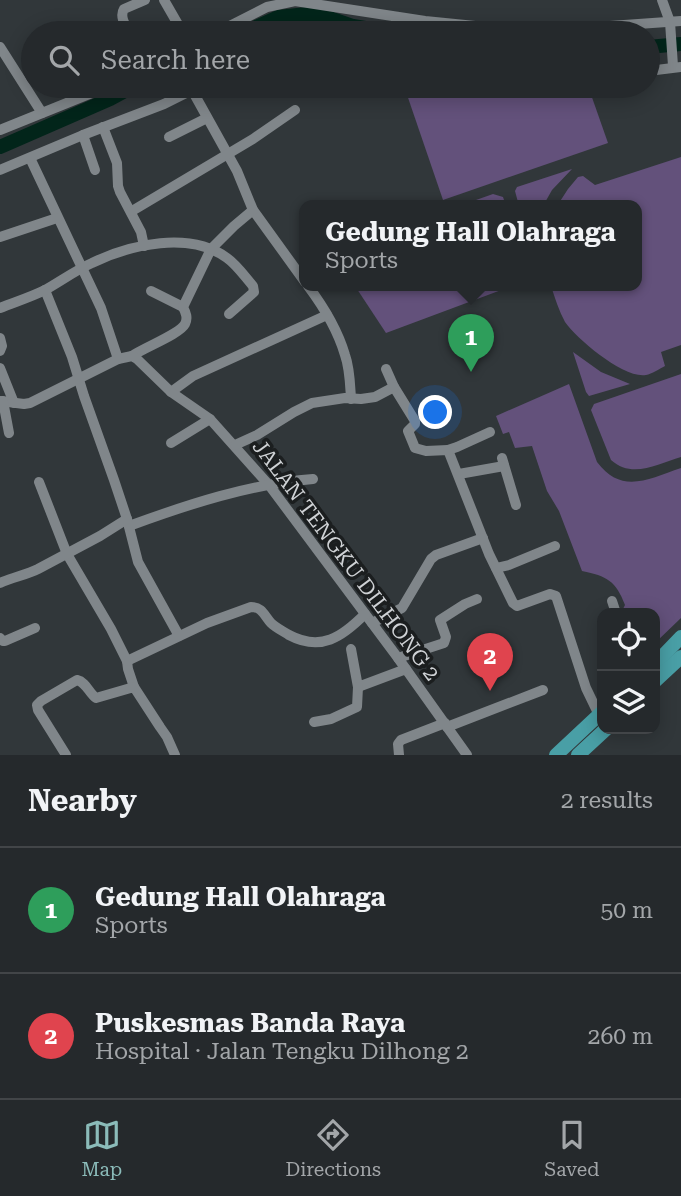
<!DOCTYPE html>
<html lang="en">
<head>
<meta charset="utf-8">
<style>
  :root { --surface:#25292c; --page:#2d3134; --text:#f1f3f6; --muted:#a3a6a9; --line:#424548; --accent:#8bbbb9 }
  body { margin:0; font-family:"Roboto Serif",serif; background:var(--page); color:var(--text) }
  .controls { position:absolute; right:21px; bottom:21px; display:grid; overflow:hidden; border-radius:14px; box-shadow:0 4px 18px #0003 }
  .controls button { width:63px; height:63px; display:grid; place-items:center; padding:0; border:0; border-bottom:2px solid var(--line); background:var(--surface); color:var(--text); font:35px sans-serif }
  .you { position:absolute; left:436px; top:413px; width:24px; height:24px; margin:-18px; border:5px solid #fff; border-radius:50%; background:#1a73e8; box-shadow:0 0 0 10px #1a73e833 }
  .badge { display:grid; place-items:center; width:46px; height:46px; border-radius:50%; background:var(--accent); color:#fff; font-size:23px; font-weight:700 }
  .pin { position:absolute; translate:-50% -58px; filter:drop-shadow(0 2px 4px #0008) }
  .pin::after { content:''; position:absolute; top:37px; width:24px; height:21px; background:inherit; clip-path:polygon(0 0,100% 0,50% 100%) }
  .popup { position:absolute; left:299px; top:200px; width:343px; height:91px; box-sizing:border-box; display:grid; place-content:center; border-radius:14px; background:var(--surface); filter:drop-shadow(0 2px 5px #0005); font-size:23px; white-space:nowrap; color:var(--muted) }
  .popup b { font-size:26px; color:var(--text) }
  .popup::after { content:''; position:absolute; left:50%; top:100%; margin-left:-14px; border:14px solid transparent; border-top-color:var(--surface) }
  .list { margin:0; padding:0; list-style:none }
  h2 { display:flex; justify-content:space-between; align-items:center; height:91px; margin:0; padding:0 28px; font-size:30px }
  h2 small { font-size:23px; font-weight:400; color:var(--muted) }
  .list li { display:grid; grid-template-columns:46px 1fr auto; gap:21px; align-items:center; box-sizing:border-box; height:126px; padding:0 28px; border-top:2px solid var(--line) }
  .list b { display:block; font-size:26px; white-space:nowrap }
  .list p { margin:0; font-size:23px; white-space:nowrap; color:var(--muted) }
  .list em { font-size:23px; font-style:normal; color:var(--muted) }
  .icon { flex:none; width:38px; height:38px; fill:none; stroke:currentColor; stroke-width:2; stroke-linecap:round; stroke-linejoin:round }
  .map { position:relative; flex:none; width:681px; height:755px; overflow:hidden }
  .search { position:absolute; background:var(--surface); box-shadow:0 4px 18px #0003; left:21px; right:21px; top:21px; height:77px; display:flex; align-items:center; gap:18px; box-sizing:border-box; padding:0 24px; border-radius:38px; color:var(--muted); font-size:26px }
  .sheet { height:343px; background:var(--surface) }
  nav { display:flex; justify-content:space-around; align-items:center; box-sizing:border-box; height:98px; border-top:2px solid var(--line); background:var(--surface); font-size:19px; color:var(--muted) }
  nav a { display:grid; justify-items:center; gap:4px }
  nav .on { color:var(--accent) }
  .map>svg:first-child { display:block }
  .green { fill:#63517b }
  .lines { fill:none; stroke-linecap:round; stroke-linejoin:round }
  .river { stroke:#02251a; stroke-width:14 }
  .minor { stroke:#80868a; stroke-width:10 }
  .major { stroke:#499fa6; stroke-width:14 }
  .labels { text-anchor:middle; stroke-width:7; stroke-linejoin:round; paint-order:stroke }
  .street-label { font-size:21px; fill:#cfd2d5; stroke:#1b1e1f }
</style>
</head>
<body>
<div class="map">
<svg width="681" height="755" viewBox="0 0 681 755">
  <rect width="100%" height="100%" fill="#31373a"/>
  <g class="green">
    <path d="M 404,86 L 588,86 L 608,143 L 443,200 Z"/>
    <path d="M 681,157 L 681,345 L 661,352 L 665,366 C 659,369 652,374 646,375 C 624,379 577,339 565,322 C 559,311 555,298 551,286 L 637,286 L 637,206 L 557,206 L 568,189 L 578,177 L 583,176 L 595,185 Z"/>
    <path d="M 572,169 L 552,190 L 543,206 L 519,206 L 515,191 L 517,187 Z"/>
    <path d="M 493,194 L 503,197 L 506,206 L 459,206 Z"/>
    <path d="M 355,286 L 512,286 L 386,333 Z"/>
    <path d="M 573,352 L 601,372 L 630,384 L 589,396 L 586,392 Z"/>
    <path d="M 681,374 L 681,457 C 658,464 632,479 611,460 L 591,410 L 594,404 Z"/>
    <path d="M 569,384 L 597,462 C 622,495 648,479 681,468 L 681,618 L 655,643 L 655,613 L 621,613 L 625,605 C 616,581 607,576 582,571 L 559,511 L 547,491 L 532,446 L 515,448 L 509,432 L 503,434 L 496,416 Z"/>
  </g>
  <g class="lines">
    <g class="river">
      <path d="M 243,33 L 278,17 L 307,14 L 327,17 L 353,26 L 395,33"/>
      <path d="M 648,47 L 681,44"/>
      <path d="M 0,147 L 110,99 L 134,86"/>
    </g>
    <g class="minor">
      <path d="M 164,0 L 183,33"/>
      <path d="M 662,0 L 670,22 L 673,66"/>
      <path d="M 130,33 C 126,26 119,17 124,9 L 145,0"/>
      <path d="M 216,33 L 267,7 L 295,1 L 425,21 L 495,28 L 553,30 L 681,21"/>
      <path d="M 0,47 L 42,113"/>
      <path d="M 648,71 L 681,67"/>
      <path d="M 192,90 L 237,171 L 253,210 L 305,282"/>
      <path d="M 103,127 L 117,163 L 118,186 L 120,192 L 141,232 L 144,246"/>
      <path d="M 0,130 L 109,86"/>
      <path d="M 83,135 L 95,170"/>
      <path d="M 169,137 L 207,118"/>
      <path d="M 30,158 L 101,308 L 118,359"/>
      <path d="M 0,170 L 83,135 L 164,104 L 200,86"/>
      <path d="M 132,211 L 253,139 L 295,110"/>
      <path d="M 0,237 L 57,218"/>
      <path d="M 308,286 C 323,306 338,331 345,355 C 350,369 350,384 351,399"/>
      <path d="M 45,290 L 72,357 L 84,396 L 114,480 L 127,519 L 138,562 L 179,636"/>
      <path d="M 151,291 L 183,307"/>
      <path d="M 0,308 C 15,302 31,297 45,290 C 61,281 76,270 92,263 C 131,244 190,231 227,258 C 237,265 245,277 253,286 L 254,292 L 229,314"/>
      <path d="M 0,338 L 2,346 L 0,351"/>
      <path d="M 132,356 C 143,348 180,334 185,324 C 188,318 186,313 183,307 L 211,249 L 234,226 L 253,210"/>
      <path d="M 0,368 L 14,403"/>
      <path d="M 386,369 L 394,387 L 415,421 L 415,424 L 408,431 L 415,448 L 426,451 L 448,450 L 489,554 L 513,603 L 517,606 L 550,594 L 556,596 L 586,688 L 599,715"/>
      <path d="M 171,392 L 193,376 L 327,315"/>
      <path d="M 0,401 L 24,404 L 30,403 L 118,359 L 132,356 L 137,359 L 171,392 L 210,419 L 269,485 L 398,658 L 467,755"/>
      <path d="M 3,401 L 9,433"/>
      <path d="M 171,443 L 210,419"/>
      <path d="M 235,445 L 257,435 L 294,412 L 312,403 L 345,398 L 361,399 L 375,397 L 394,387"/>
      <path d="M 448,450 L 457,447 L 490,432"/>
      <path d="M 502,458 L 516,505"/>
      <path d="M 459,474 L 504,466"/>
      <path d="M 39,482 L 67,554 L 111,629 L 127,661 L 128,669 L 134,687"/>
      <path d="M 129,526 C 189,504 250,484 313,479"/>
      <path d="M 496,568 L 509,565 L 555,546"/>
      <path d="M 0,583 C 13,577 26,575 38,569 L 100,536 L 127,519"/>
      <path d="M 612,601 L 616,613"/>
      <path d="M 372,623 L 402,608 L 431,559 L 436,555 L 483,538"/>
      <path d="M 0,638 L 3,641 L 5,641 L 35,628"/>
      <path d="M 351,649 L 358,687 L 406,669"/>
      <path d="M 398,658 L 444,643 L 446,637 L 440,620 L 465,604 L 477,599"/>
      <path d="M 127,661 L 207,623 L 251,607 C 262,607 264,615 271,623 C 276,628 283,631 289,635 C 321,652 342,637 365,614"/>
      <path d="M 314,722 L 331,719 L 357,707 L 358,687"/>
      <path d="M 447,727 L 543,690"/>
      <path d="M 66,755 L 38,710 L 37,705 L 41,701 L 77,680 C 86,682 89,693 96,698 L 134,687 L 160,727 L 167,737 L 175,755"/>
      <path d="M 399,755 L 398,744 L 401,740 L 445,723"/>
    </g>
    <g class="major">
      <path d="M 655,664 L 681,637"/>
      <path d="M 655,681 L 681,657"/>
      <path d="M 556,755 L 602,712"/>
      <path d="M 578,755 L 606,729"/>
    </g>
  </g>
  <g class="labels">
    <g class="street-label">
      <text transform="translate(346 560) rotate(53)" y="7">JALAN TENGKU DILHONG 2</text>
    </g>
  </g>
</svg>
<div class="controls">
<button><svg class="icon" aria-label="locate" viewBox="0 0 24 24"><circle cx="12" cy="12" r="6"/><path d="M12 2v4M12 18v4M2 12h4M18 12h4"/></svg></button>
<button><svg class="icon" aria-label="layers" viewBox="0 0 24 24"><path d="M12 4l9 5-9 5-9-5zM3 14l9 5 9-5"/></svg></button>
</div>
<div class="you"></div>
<div class="pin badge" style="left:471px;top:372px;background:#2e9e5b">1</div>
<div class="popup"><b>Gedung Hall Olahraga</b>Sports</div>
<div class="pin badge" style="left:490px;top:691px;background:#e0444e">2</div>
<div class="search"><svg class="icon" aria-label="search" viewBox="0 0 24 24"><circle cx="10" cy="10" r="6"/><path d="M15 15l6 6"/></svg>Search here</div>
</div>
<section class="sheet">
<h2>Nearby<small>2 results</small></h2>
<ul class="list">
<li><span class="badge" style="background:#2e9e5b">1</span><div><b>Gedung Hall Olahraga</b><p>Sports</p></div><em>50 m</em></li>
<li><span class="badge" style="background:#e0444e">2</span><div><b>Puskesmas Banda Raya</b><p>Hospital · Jalan Tengku Dilhong 2</p></div><em>260 m</em></li>
</ul>
</section>
<nav>
<a class="on"><svg class="icon" aria-label="map" viewBox="0 0 24 24"><path d="M3 6l6-2 6 2 6-2v14l-6 2-6-2-6 2zM9 4v14M15 6v14"/></svg>Map</a>
<a><svg class="icon" aria-label="directions" viewBox="0 0 24 24"><path d="M12 3l9 9-9 9-9-9zM9 14v-3h6M13 9l2 2-2 2"/></svg>Directions</a>
<a><svg class="icon" aria-label="saved" viewBox="0 0 24 24"><path d="M7 4h10v16l-5-4-5 4z"/></svg>Saved</a>
</nav>
</body>
</html>
